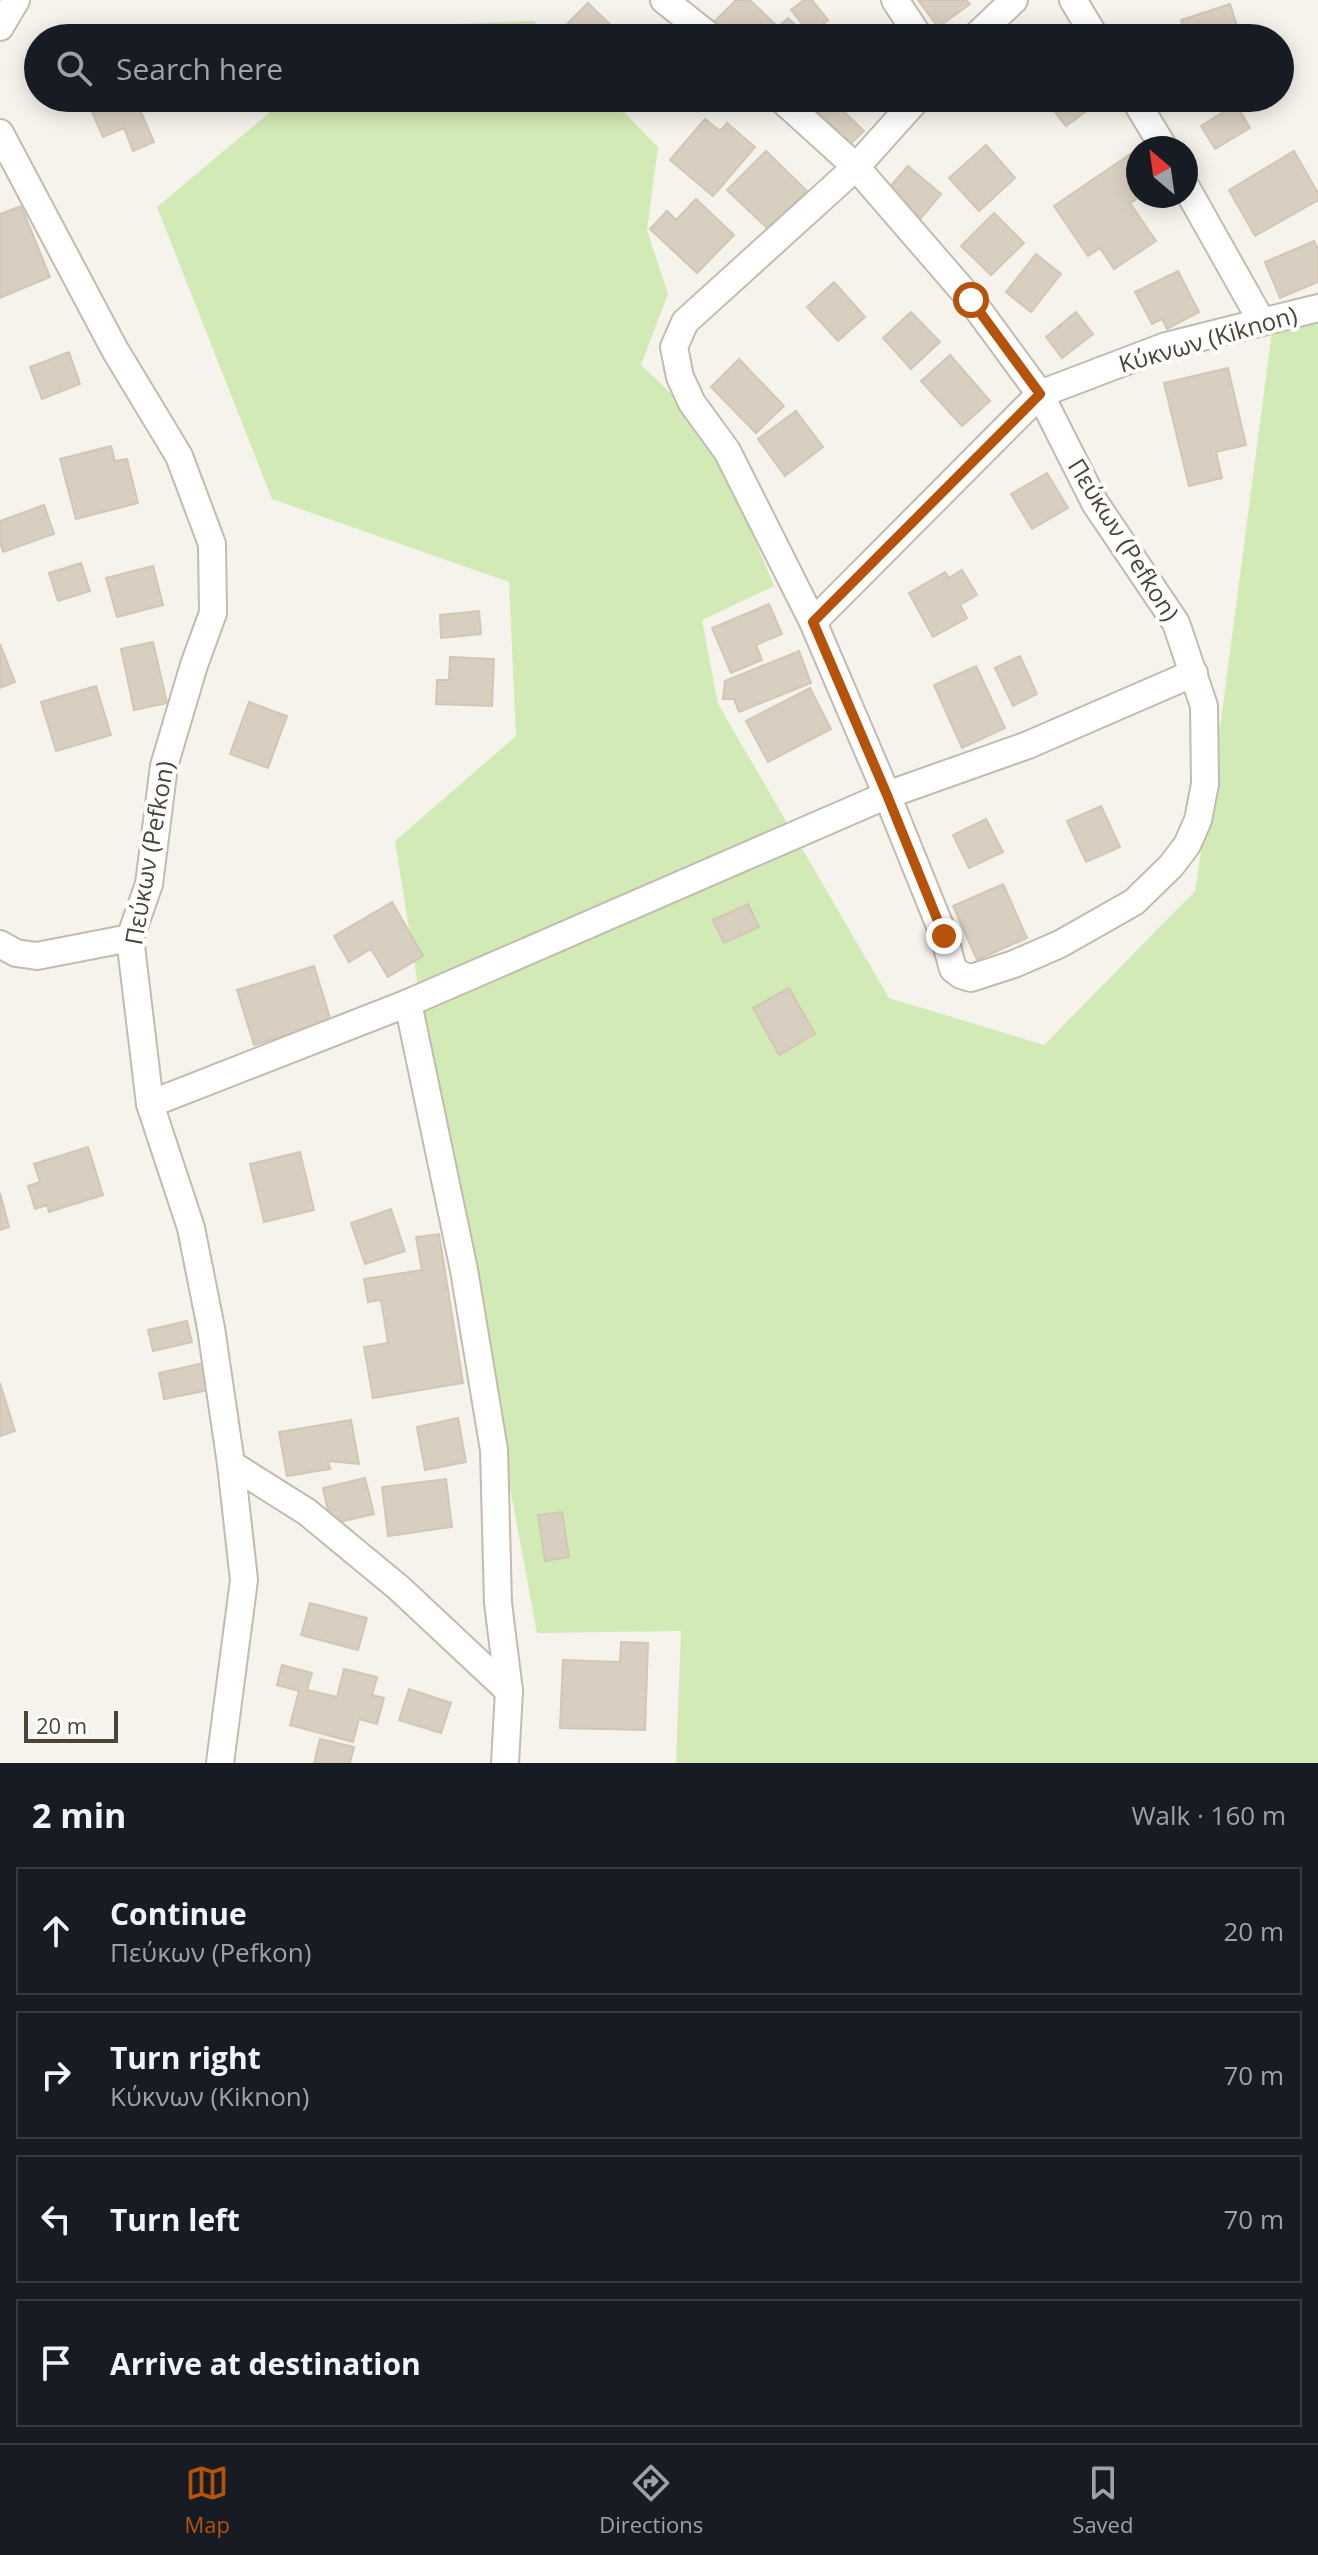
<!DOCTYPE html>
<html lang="en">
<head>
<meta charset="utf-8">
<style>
  :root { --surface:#171b24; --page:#20242c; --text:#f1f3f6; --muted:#9ea1a6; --line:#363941; --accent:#b45309 }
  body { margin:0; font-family:"Open Sans",sans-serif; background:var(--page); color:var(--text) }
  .compass { position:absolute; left:1126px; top:136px; width:72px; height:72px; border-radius:50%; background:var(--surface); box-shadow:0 4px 20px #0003; rotate:331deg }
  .scale { position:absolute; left:24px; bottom:20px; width:94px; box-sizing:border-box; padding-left:8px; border:4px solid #4b4439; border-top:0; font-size:22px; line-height:28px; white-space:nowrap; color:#4b4439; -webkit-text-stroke:6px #fff; paint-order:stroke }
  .stop { position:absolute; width:24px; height:24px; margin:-18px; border:6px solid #b45309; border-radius:50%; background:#fff }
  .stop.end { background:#b45309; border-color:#fff; box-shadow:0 2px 8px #0008 }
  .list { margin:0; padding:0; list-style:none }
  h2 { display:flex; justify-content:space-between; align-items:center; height:104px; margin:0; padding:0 32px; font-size:34px }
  h2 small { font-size:26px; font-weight:400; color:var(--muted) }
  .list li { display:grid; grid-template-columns:52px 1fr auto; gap:24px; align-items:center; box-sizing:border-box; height:128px; margin:0 16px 16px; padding:0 16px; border:2px solid var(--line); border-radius:0px }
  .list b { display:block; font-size:30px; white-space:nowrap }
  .list p { margin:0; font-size:26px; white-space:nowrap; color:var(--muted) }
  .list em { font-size:26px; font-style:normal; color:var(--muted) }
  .icon { flex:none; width:44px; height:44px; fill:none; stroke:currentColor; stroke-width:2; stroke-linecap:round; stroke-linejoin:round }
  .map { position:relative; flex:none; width:1318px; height:1763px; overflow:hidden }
  .search { position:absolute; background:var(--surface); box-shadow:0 4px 20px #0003; left:24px; right:24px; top:24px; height:88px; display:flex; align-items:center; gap:20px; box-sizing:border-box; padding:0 28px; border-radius:44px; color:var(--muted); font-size:30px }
  .sheet { height:680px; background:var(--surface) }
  nav { display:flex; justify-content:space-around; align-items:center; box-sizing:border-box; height:112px; border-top:2px solid var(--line); background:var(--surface); font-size:22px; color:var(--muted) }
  nav a { display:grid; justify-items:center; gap:4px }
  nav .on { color:var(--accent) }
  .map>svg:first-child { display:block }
  .green { fill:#d2eab5 }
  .building { fill:#d8cfc1; stroke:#d3c7b4; stroke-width:2 }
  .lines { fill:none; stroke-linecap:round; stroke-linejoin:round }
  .street-casing { stroke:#c2bbae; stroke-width:30 }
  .street { stroke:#fff; stroke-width:26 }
  .route { stroke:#b45309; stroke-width:10 }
  .labels { text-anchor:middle; stroke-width:8; stroke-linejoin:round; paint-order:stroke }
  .street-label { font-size:24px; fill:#4b4439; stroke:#fff }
</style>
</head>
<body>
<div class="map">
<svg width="1318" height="1763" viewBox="0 0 1318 1763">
  <rect width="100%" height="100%" fill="#f6f3ec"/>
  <g class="green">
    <path d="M 534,21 L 551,38 L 359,38 L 373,27 Z"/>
    <path d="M 287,98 L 610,98 L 658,147 L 647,230 L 668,294 L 641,365 L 709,429 L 774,586 L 702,620 L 718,704 L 889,998 L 1044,1045 L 1195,891 L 1222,713 L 1272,331 L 1318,320 L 1318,1763 L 676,1763 L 681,1631 L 537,1633 L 426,1036 L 395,841 L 516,736 L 509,582 L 272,499 L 157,207 Z"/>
  </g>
  <g class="building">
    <path d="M 736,0 L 750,0 L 778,27 L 788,18 L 809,38 L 730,38 L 714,22 Z"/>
    <path d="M 804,0 L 812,0 L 828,20 L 811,34 L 791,10 Z"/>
    <path d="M 918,0 L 966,0 L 970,4 L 938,27 Z"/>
    <path d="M 588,3 L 622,36 L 620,38 L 559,38 L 556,35 Z"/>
    <path d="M 1230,4 L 1241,38 L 1187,38 L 1181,20 Z"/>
    <path d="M 106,98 L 135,98 L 154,142 L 133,151 L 124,128 L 103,137 L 89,105 Z"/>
    <path d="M 878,98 L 907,98 L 892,117 L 875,101 Z"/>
    <path d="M 1044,98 L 1093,98 L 1097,103 L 1066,126 Z"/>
    <path d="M 831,99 L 864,131 L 846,148 L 814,116 Z"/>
    <path d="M 1236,104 L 1250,128 L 1215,149 L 1201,126 Z"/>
    <path d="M 705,119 L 720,131 L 727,123 L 755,147 L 713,196 L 670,160 Z"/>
    <path d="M 986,145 L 1015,178 L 979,211 L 949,178 Z"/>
    <path d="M 766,151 L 807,191 L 769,230 L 727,190 Z"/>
    <path d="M 1294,151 L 1318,193 L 1318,200 L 1255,236 L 1229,190 Z"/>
    <path d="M 1132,153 L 1138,162 L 1138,196 L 1141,196 L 1130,203 L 1156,241 L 1114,269 L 1100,248 L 1088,256 L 1054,206 Z"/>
    <path d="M 908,166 L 941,194 L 921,218 L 887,190 Z"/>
    <path d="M 696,199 L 734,235 L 697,273 L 650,229 L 667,211 L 676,220 Z"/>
    <path d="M 21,206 L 50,277 L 0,298 L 0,214 Z"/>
    <path d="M 994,213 L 1024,243 L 991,275 L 961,246 Z"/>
    <path d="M 1314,241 L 1318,249 L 1318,282 L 1280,298 L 1265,262 Z"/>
    <path d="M 1036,254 L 1061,274 L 1031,312 L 1006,292 Z"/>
    <path d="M 1178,271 L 1199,312 L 1167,329 L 1162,319 L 1152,324 L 1135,292 Z"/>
    <path d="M 834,282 L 865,317 L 838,341 L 807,307 Z"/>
    <path d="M 911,312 L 940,342 L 911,369 L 883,338 Z"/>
    <path d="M 1076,312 L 1093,334 L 1062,358 L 1046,337 Z"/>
    <path d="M 69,352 L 80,384 L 42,399 L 30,367 Z"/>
    <path d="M 950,355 L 990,401 L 962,426 L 921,381 Z"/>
    <path d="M 739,359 L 784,406 L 756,433 L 711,387 Z"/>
    <path d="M 1228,368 L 1246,445 L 1216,452 L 1222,478 L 1189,486 L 1164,383 Z"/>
    <path d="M 796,411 L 823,447 L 785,476 L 758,439 Z"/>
    <path d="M 111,446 L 115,461 L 127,459 L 138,503 L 76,519 L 60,459 Z"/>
    <path d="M 1047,473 L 1068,508 L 1032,529 L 1011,494 Z"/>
    <path d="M 44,505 L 54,534 L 3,552 L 0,542 L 0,521 Z"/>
    <path d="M 81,563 L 90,591 L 58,601 L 49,573 Z"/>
    <path d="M 153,566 L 163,605 L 117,617 L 106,578 Z"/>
    <path d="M 962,570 L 977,595 L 960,605 L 967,618 L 933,637 L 909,593 L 945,572 L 949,578 Z"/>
    <path d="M 769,604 L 782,634 L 756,645 L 762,660 L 731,673 L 712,628 Z"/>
    <path d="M 479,611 L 481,634 L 441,638 L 440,615 Z"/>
    <path d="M 153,642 L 167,703 L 134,710 L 121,649 Z"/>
    <path d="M 0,644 L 15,682 L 0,688 Z"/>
    <path d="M 799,651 L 811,683 L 739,712 L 734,699 L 723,699 L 725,681 Z"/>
    <path d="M 1020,656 L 1037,694 L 1013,706 L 995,668 Z"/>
    <path d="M 450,657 L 494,659 L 492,706 L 436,704 L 437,680 L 449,680 Z"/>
    <path d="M 976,666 L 1005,728 L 962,748 L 934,685 Z"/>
    <path d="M 96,686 L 111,735 L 56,751 L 41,702 Z"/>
    <path d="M 810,688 L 831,729 L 768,762 L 746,721 Z"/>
    <path d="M 249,702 L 287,716 L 268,768 L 230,754 Z"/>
    <path d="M 1101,806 L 1120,847 L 1086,862 L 1067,821 Z"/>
    <path d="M 986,819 L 1003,852 L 969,868 L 953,835 Z"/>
    <path d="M 1003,884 L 1027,938 L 977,960 L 953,906 Z"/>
    <path d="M 392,902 L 423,956 L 388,977 L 371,949 L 349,962 L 334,936 Z"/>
    <path d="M 748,904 L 759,927 L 724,943 L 713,920 Z"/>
    <path d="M 314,966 L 331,1021 L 254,1045 L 237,990 Z"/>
    <path d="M 789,988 L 815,1034 L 779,1055 L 753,1008 Z"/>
    <path d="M 88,1147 L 103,1195 L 49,1212 L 47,1205 L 35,1209 L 28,1186 L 40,1182 L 34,1164 Z"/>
    <path d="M 300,1152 L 314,1210 L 264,1222 L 250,1164 Z"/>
    <path d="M 0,1193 L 9,1227 L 0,1230 Z"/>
    <path d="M 391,1209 L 405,1251 L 365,1264 L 351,1223 Z"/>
    <path d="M 439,1234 L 463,1383 L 373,1398 L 364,1347 L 388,1343 L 381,1300 L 368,1302 L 364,1279 L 422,1270 L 416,1237 Z"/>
    <path d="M 187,1321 L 192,1342 L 153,1351 L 148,1330 Z"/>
    <path d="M 213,1361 L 219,1388 L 164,1399 L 159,1373 Z"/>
    <path d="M 0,1383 L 15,1431 L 0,1436 Z"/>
    <path d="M 458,1418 L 466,1462 L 425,1470 L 417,1427 Z"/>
    <path d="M 351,1420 L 359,1464 L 328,1461 L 330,1469 L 287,1476 L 279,1432 Z"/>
    <path d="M 365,1478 L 374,1514 L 331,1524 L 323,1488 Z"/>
    <path d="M 446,1479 L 452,1527 L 388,1536 L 382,1487 Z"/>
    <path d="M 562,1512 L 569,1557 L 545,1561 L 538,1515 Z"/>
    <path d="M 310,1603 L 367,1618 L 358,1650 L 301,1635 Z"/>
    <path d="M 621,1642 L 648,1643 L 645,1730 L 560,1728 L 563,1660 L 620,1662 Z"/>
    <path d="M 282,1665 L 312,1673 L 307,1690 L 337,1697 L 344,1669 L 377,1677 L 372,1695 L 384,1698 L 377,1724 L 359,1719 L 353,1742 L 290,1725 L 299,1691 L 277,1685 Z"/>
    <path d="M 409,1689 L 451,1703 L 441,1733 L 399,1720 Z"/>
    <path d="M 320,1739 L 354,1747 L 350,1763 L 314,1763 Z"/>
  </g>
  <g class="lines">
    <defs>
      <g id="street">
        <path d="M 664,0 L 712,38"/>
        <path d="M 895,0 L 920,38"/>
        <path d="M 1073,0 L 1096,38"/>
        <path d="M 0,27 L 16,0"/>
        <path d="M 974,38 L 1014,0"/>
        <path d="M 780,98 L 856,167 L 971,300 L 1040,394 L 1095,503 L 1176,623 L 1204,706 L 1205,784 L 1198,820 L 1187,845 L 1171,866 L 1134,902 L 1060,944 L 1014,964 L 971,978 L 961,975 L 953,969 L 944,936 L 887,795 L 813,622 L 727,451 L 692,403 L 680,377 L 674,347 L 685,322 L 856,167 L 918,98"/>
        <path d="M 1134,98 L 1164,148"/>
        <path d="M 0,133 L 115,350 L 179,456 L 212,544 L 213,613 L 194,665 L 164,766 L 149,884 L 130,938 L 150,1104 L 191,1228 L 211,1328 L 231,1464 L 244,1580 L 220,1763"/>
        <path d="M 1186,187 L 1262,322"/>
        <path d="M 813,622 L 1040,394 L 1166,346 L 1318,308"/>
        <path d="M 0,944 L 16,953 L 37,956 L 130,938"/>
        <path d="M 408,1003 L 464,1270 L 494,1450 L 498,1603 L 509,1691 L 505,1763"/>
        <path d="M 150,1104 L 408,1003 L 887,795 L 1028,745 L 1194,673"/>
        <path d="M 231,1464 L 307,1512 L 399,1588 L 509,1691"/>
      </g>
    </defs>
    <use href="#street" class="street-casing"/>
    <use href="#street" class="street"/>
  </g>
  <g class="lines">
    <path class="route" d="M 944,936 L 887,795 L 813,622 L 1040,394 L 971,300"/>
  </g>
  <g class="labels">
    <g class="street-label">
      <text transform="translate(1208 340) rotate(-16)" y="8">Κύκνων (Kiknon)</text>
      <text transform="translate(1123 540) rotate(58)" y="8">Πεύκων (Pefkon)</text>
      <text transform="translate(150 853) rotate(-80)" y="8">Πεύκων (Pefkon)</text>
    </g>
  </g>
</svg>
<svg class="compass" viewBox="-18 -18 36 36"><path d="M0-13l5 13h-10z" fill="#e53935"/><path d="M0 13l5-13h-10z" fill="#9ea1a6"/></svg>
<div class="scale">20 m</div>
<div class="stop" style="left:971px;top:300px"></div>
<div class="stop end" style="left:944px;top:936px"></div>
<div class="search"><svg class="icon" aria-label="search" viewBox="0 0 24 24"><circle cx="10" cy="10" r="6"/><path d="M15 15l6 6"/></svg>Search here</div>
</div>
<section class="sheet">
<h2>2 min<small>Walk · 160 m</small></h2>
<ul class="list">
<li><svg class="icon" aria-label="ahead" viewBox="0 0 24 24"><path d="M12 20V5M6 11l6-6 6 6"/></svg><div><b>Continue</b><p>Πεύκων (Pefkon)</p></div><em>20 m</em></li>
<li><svg class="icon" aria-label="right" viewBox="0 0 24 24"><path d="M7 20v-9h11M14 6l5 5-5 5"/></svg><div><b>Turn right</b><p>Κύκνων (Kiknon)</p></div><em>70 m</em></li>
<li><svg class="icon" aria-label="left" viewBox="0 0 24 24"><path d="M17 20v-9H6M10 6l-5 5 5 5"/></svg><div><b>Turn left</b></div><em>70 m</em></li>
<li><svg class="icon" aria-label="arrive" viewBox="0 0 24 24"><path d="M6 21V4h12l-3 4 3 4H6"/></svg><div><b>Arrive at destination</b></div></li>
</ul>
</section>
<nav>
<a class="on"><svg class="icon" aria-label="map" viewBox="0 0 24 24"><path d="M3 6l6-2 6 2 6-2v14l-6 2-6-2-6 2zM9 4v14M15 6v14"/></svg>Map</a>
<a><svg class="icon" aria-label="directions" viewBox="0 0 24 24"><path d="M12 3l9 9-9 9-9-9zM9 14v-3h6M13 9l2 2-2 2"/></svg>Directions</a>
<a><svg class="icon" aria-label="saved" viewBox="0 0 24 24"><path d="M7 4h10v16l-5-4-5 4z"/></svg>Saved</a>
</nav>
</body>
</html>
